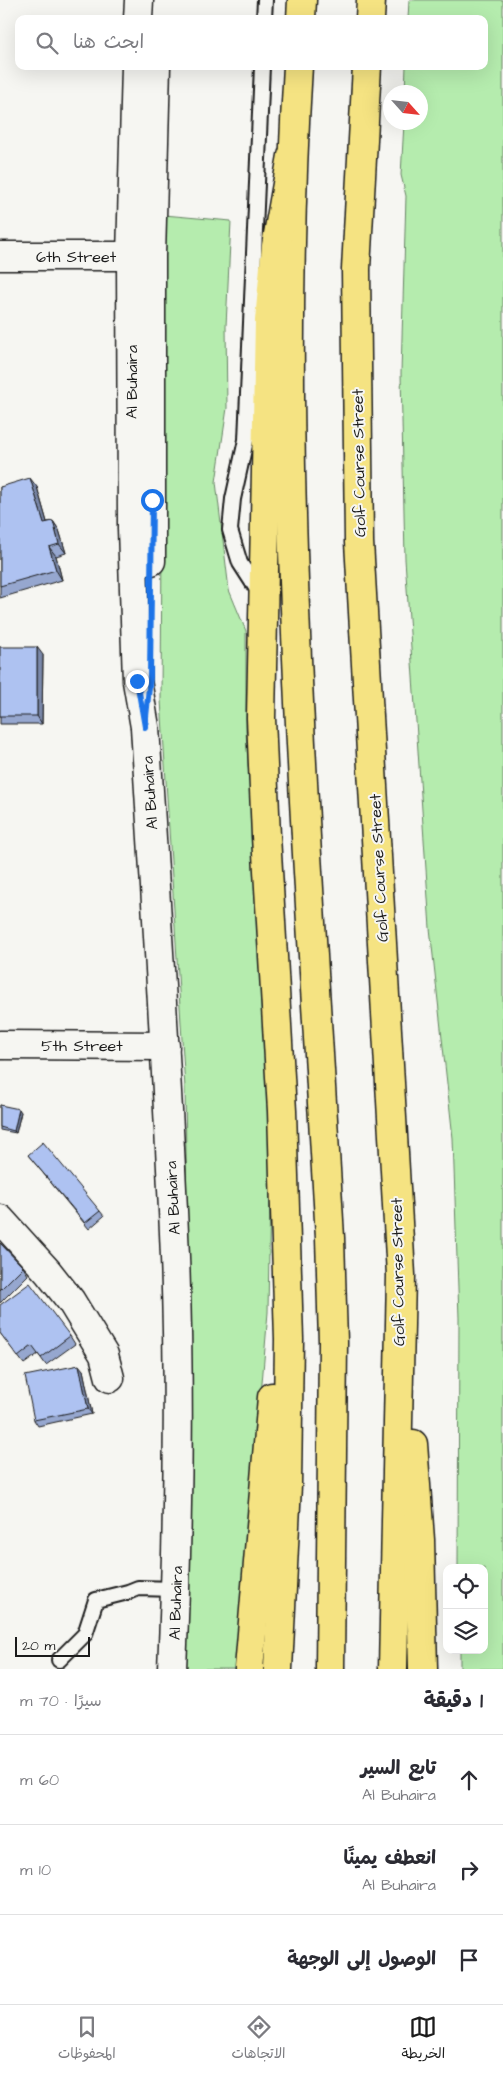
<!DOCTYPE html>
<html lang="ar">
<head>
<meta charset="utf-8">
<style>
  :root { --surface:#fff; --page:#f2f2f3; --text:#2b2b33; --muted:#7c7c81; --line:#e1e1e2; --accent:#1c1c1c }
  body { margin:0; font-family:"Architects Daughter","Playpen Sans Arabic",sans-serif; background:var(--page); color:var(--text); direction:rtl }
  .controls { position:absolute; right:15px; bottom:15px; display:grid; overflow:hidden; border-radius:10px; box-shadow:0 5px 20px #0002 }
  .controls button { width:45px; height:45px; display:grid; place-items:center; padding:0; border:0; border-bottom:1px solid var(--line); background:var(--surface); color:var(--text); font:25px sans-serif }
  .compass { position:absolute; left:383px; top:85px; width:45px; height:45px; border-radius:50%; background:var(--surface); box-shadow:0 5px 20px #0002; rotate:117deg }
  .scale { position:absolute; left:15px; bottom:12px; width:75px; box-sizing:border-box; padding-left:5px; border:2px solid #1c1c1c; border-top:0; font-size:14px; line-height:18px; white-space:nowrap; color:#1c1c1c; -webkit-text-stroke:4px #f6f6f2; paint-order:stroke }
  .stop { position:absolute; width:15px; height:15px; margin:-11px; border:4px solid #1a73e8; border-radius:50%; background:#fff }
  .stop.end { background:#1a73e8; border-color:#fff; box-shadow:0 1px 5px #0008 }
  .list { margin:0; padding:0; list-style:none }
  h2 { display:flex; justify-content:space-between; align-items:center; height:65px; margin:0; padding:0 20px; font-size:21px }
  h2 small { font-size:16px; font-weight:400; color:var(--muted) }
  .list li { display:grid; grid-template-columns:32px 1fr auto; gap:15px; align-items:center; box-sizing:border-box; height:90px; padding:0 20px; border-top:1px solid var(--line) }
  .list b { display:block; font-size:19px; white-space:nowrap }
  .list p { margin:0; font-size:16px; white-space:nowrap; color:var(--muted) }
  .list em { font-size:16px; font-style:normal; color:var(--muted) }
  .icon { flex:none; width:28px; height:28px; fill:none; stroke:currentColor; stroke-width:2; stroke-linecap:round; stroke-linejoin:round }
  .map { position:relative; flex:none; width:503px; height:1669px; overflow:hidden; direction:ltr }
  .search { position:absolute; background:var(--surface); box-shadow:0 5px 20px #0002; left:15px; right:15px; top:15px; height:55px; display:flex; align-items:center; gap:12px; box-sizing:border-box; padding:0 18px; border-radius:10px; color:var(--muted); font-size:19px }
  .sheet { height:335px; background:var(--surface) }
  nav { display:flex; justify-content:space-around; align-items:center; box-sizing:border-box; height:70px; border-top:1px solid var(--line); background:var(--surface); font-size:14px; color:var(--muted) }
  nav a { display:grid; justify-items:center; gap:2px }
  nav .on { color:var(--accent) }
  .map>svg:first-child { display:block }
  .green { fill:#b5ecae; stroke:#688465 }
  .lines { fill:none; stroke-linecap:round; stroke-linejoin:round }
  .service-casing { stroke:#1c1c1c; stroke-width:18 }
  .minor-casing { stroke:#1c1c1c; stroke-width:31 }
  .primary-casing { stroke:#1c1c1c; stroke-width:31 }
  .trunk-casing { stroke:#1c1c1c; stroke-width:31 }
  .service { stroke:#f6f6f2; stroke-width:14 }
  .minor { stroke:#f6f6f2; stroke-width:28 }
  .primary { stroke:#f5e382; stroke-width:28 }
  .trunk { stroke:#f5e382; stroke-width:28 }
  .wall { fill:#96a7cf; stroke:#1c1c1c }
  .shaded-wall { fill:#7a88a9; stroke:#1c1c1c }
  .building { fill:#aec2f1; stroke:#1c1c1c }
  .route { stroke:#1a73e8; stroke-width:6 }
  .labels { text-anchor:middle; stroke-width:4; stroke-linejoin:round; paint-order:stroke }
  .street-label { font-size:16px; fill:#1c1c1c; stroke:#f6f6f2 }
</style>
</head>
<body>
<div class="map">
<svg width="503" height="1669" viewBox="0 0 503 1669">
  <rect width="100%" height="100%" fill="#f6f6f2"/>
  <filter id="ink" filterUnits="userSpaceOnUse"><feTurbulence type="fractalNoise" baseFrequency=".02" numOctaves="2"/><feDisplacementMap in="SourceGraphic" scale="10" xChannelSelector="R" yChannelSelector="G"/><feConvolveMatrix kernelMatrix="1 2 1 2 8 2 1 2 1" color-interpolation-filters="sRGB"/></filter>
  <g filter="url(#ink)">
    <g class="green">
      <path d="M 409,0 L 503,0 L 503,1669 L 460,1669 L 460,1650 L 484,1650 L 484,1568 L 458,1568 L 459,1318 L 453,1138 L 430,928 L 405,559 L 401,373 L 406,196 L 401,175 L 404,123 L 420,122 L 420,92 L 405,92 L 406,66 L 484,66 L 484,19 L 408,19 Z"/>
      <path d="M 164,215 L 231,221 L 226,326 L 227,408 L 216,482 L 229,590 L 246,631 L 246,731 L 271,1130 L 268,1312 L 238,1669 L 184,1669 L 191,1485 L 185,1088 L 161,700 Z"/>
    </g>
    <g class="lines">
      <defs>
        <g id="service">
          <path d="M 264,19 L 265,0"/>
          <path d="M 260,594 L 240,563 L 230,530 L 233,499 L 246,440 L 262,66"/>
          <path d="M 59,1660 L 85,1634 L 96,1600 L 128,1592 L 138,1588 L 176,1589"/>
        </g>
        <g id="minor">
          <path d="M 138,19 L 139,0"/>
          <path d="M 136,66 L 131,256 L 132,528 L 137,681 L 145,727 C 156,904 168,1080 175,1257 C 180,1394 178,1532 172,1669"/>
          <path d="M 0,256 L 148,256"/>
          <path d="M 151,561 L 151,256 L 156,66"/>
          <path d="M 0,1045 L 165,1046"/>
          <path d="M 0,1219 L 48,1272 L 71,1301 L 104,1355 L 110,1378"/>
        </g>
        <g id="primary">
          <path d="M 301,19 L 302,0"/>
          <path d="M 370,19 L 371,0"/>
          <path d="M 298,66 C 274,457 308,848 330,1238 L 333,1342 L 330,1669"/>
          <path d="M 367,66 L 356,269 L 359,542 L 401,1275 L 393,1669"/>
          <path d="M 413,1444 L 420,1540 L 423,1669"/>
        </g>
        <g id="trunk">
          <path d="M 249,1669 L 272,1397"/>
          <path d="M 278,1669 L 287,1485 L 289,1339 L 282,1111 L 266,836 L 261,718 L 269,321 L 276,246 L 292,156"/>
        </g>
      </defs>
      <use href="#service" class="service-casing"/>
      <use href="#minor" class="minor-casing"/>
      <use href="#primary" class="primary-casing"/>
      <use href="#trunk" class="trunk-casing"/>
      <use href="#service" class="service"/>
      <use href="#minor" class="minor"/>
      <use href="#primary" class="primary"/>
      <use href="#trunk" class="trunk"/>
    </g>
    <g class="wall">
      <path d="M 0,487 L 37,487 L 47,522 L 53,521 L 59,530 L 66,553 L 56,556 L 62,580 L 0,598 Z"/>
      <path d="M 0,647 L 43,655 L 42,724 L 0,724 Z"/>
      <path d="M 0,1105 L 21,1112 L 16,1133 L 0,1130 Z"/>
      <path d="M 28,1155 L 100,1211 L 104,1216 L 89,1229 Z"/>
      <path d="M 0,1243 L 23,1267 L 28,1275 L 0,1303 Z"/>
      <path d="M 0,1333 L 70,1336 L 75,1344 L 46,1365 L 38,1354 L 24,1364 Z"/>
      <path d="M 83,1370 L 92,1414 L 38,1426 L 34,1420 Z"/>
    </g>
    <g class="shaded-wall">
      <path d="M 30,478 L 37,487 L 50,533 L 44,523 Z"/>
      <path d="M 53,521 L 59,530 L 66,553 L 59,544 Z"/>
      <path d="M 49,547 L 56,556 L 62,580 L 56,570 Z"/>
      <path d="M 37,647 L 43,655 L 42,724 L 37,716 Z"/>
      <path d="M 19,1109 L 21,1112 L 16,1133 L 14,1131 Z"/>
      <path d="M 79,1365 L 83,1370 L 92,1414 L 88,1409 Z"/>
    </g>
    <g class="building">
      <path d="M 30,478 L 44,523 L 53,521 L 59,544 L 49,547 L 56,570 L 0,586 L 0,487 Z"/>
      <rect x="0" y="647" width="37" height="69"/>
      <path d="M 0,1105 L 19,1109 L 14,1131 L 0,1127 Z"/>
      <path d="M 43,1142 L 100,1211 L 85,1223 L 28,1155 Z"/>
      <path d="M 0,1243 L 23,1267 L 0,1290 Z"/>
      <path d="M 30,1283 L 70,1336 L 41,1358 L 32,1346 L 18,1357 L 0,1333 L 0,1305 Z"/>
      <path d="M 79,1365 L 88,1409 L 34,1420 L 25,1376 Z"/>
    </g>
  </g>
  <g class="lines" filter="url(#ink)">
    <path class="route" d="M 137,681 L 145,727 L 150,677 L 152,500"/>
  </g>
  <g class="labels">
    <g class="street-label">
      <text x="76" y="262">6th Street</text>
      <text transform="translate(131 382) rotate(-90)" y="6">Al Buhaira</text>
      <text transform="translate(358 463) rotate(-91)" y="6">Golf Course Street</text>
      <text transform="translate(149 793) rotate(-94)" y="6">Al Buhaira</text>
      <text transform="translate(378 868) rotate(-93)" y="6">Golf Course Street</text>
      <text x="82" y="1051">5th Street</text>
      <text transform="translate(172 1198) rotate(-93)" y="6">Al Buhaira</text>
      <text transform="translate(397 1272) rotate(-91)" y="6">Golf Course Street</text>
      <text transform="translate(175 1603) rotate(-88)" y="6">Al Buhaira</text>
    </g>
  </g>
</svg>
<div class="controls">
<button><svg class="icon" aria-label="locate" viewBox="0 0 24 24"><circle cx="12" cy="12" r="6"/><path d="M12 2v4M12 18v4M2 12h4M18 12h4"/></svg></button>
<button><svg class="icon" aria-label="layers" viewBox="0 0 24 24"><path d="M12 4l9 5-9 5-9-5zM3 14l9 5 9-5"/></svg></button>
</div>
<svg class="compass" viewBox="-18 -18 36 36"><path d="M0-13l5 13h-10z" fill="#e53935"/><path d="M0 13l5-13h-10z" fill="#7c7c81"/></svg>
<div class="scale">20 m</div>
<div class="stop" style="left:152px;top:500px"></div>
<div class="stop end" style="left:137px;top:681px"></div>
<div class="search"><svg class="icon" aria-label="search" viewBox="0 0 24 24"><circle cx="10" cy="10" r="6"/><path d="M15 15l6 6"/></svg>ابحث هنا</div>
</div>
<section class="sheet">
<h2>1 دقيقة<small>سيرًا · 70 m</small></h2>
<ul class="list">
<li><svg class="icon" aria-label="ahead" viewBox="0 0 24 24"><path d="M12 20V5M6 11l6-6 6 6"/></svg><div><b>تابع السير</b><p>Al Buhaira</p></div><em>60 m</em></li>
<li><svg class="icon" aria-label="right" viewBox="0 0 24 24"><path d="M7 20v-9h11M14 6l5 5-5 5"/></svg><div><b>انعطف يمينًا</b><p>Al Buhaira</p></div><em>10 m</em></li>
<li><svg class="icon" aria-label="arrive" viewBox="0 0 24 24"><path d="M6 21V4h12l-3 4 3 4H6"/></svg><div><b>الوصول إلى الوجهة</b></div></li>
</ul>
</section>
<nav>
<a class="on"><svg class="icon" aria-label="map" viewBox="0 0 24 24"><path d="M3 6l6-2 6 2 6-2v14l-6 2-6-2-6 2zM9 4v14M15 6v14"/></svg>الخريطة</a>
<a><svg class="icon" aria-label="directions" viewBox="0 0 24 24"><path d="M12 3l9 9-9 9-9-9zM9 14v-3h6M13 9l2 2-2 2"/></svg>الاتجاهات</a>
<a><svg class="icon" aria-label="saved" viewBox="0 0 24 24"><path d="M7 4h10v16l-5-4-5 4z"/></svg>المحفوظات</a>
</nav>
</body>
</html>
